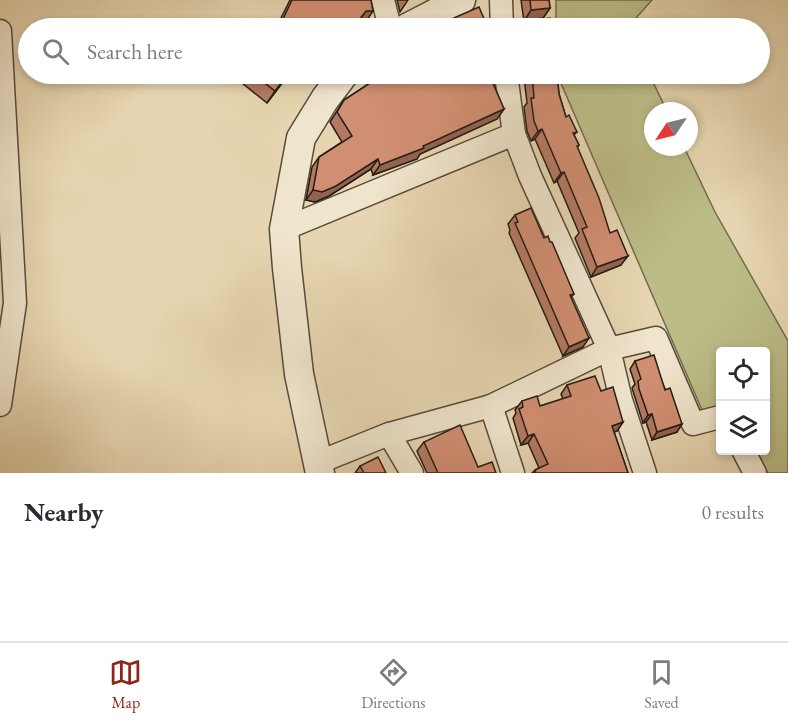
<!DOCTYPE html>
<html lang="en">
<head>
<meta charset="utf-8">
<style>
  :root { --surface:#fff; --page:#f2f2f3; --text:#2b2b33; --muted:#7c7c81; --line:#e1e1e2; --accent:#8f2418 }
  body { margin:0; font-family:"EB Garamond",serif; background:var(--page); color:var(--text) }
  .controls { position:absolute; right:18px; bottom:18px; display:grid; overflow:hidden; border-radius:6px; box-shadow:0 3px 9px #0003 }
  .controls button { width:54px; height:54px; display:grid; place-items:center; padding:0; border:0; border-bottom:2px solid var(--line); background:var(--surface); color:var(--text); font:30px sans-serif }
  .compass { position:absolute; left:644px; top:102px; width:54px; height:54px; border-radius:50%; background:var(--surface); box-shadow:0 3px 9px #0003; rotate:235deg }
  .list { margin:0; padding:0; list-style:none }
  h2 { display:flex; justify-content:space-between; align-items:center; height:78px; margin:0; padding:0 24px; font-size:26px }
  h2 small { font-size:20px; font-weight:400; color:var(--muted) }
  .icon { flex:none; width:33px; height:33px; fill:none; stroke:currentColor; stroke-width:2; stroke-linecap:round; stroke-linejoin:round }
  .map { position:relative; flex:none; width:788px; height:473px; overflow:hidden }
  .search { position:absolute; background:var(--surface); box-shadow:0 3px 9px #0003; left:18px; right:18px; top:18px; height:66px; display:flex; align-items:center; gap:15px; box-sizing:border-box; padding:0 21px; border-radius:33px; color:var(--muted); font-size:22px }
  .sheet { height:168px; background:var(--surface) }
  nav { display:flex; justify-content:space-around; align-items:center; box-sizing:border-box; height:84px; border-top:2px solid var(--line); background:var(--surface); font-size:16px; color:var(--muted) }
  nav a { display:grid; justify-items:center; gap:3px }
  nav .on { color:var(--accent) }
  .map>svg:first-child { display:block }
  .green { fill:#bbbc87; stroke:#716c4e; stroke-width:1.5 }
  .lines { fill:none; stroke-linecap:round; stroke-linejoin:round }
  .minor-casing { stroke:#574b3c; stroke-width:25 }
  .tertiary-casing { stroke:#574b3c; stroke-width:31 }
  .minor { stroke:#efe4cc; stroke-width:22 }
  .tertiary { stroke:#efe4cc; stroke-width:28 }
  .wall { fill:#b37a62; stroke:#271d15; stroke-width:1.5 }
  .shaded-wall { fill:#926350; stroke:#271d15; stroke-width:1.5 }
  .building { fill:#d08e72; stroke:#271d15; stroke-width:1.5 }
</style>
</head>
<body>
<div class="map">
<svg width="788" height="473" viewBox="0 0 788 473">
  <rect width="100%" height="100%" fill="#e6d5b0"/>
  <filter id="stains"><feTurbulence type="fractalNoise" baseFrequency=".00333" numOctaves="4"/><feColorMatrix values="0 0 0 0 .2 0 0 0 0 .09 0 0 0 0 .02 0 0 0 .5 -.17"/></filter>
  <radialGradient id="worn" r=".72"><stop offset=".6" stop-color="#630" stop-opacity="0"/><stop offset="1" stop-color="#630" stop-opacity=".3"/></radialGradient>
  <g class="green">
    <path d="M 556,0 L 652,0 L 636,18 L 637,28 L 556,28 Z"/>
    <path d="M 557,74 L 649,74 L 667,111 L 653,111 L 653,147 L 684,147 L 715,212 L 788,341 L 788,473 L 768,473 L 756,451 L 766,450 L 766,352 L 720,352 L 720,408 L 702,410 Z"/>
  </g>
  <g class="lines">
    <defs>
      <g id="minor">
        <path d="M 383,0 L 390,28"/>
        <path d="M 501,0 L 502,28"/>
        <path d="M 0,31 L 15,303 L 0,405"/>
        <path d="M 506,74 L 514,134 L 530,176 L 609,349 L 621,400 L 645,473"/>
        <path d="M 284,229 L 514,134"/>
        <path d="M 491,406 L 513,473"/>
        <path d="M 389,434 L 412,473"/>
        <path d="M 743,450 L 755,473"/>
        <path d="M 317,463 L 389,434 L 491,406 L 609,349 L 656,338 L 693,424 L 720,417"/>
      </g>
      <g id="tertiary">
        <path d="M 407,28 L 461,0"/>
        <path d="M 320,473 L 299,374 L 287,268 L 284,229 L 301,138 L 325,99 L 344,74"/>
      </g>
    </defs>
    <use href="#minor" class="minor-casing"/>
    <use href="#tertiary" class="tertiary-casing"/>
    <use href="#minor" class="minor"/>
    <use href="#tertiary" class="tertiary"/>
  </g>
  <g class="wall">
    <path d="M 290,0 L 371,0 L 365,23 L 357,23 L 353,28 L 276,28 Z"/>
    <path d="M 397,0 L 408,0 L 400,12 Z"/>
    <path d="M 521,0 L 549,0 L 550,8 L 543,18 L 524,21 Z"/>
    <path d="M 533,20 L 551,28 L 529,28 L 529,25 Z"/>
    <path d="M 241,74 L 289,74 L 267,103 L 237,79 Z"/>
    <path d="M 367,74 L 489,74 L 504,109 L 497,119 L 420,154 L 417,159 L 373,175 L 371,169 L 329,196 L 315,202 L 306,200 L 312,167 L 319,157 L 342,142 L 330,122 L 344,100 L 366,86 L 369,81 L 365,76 Z"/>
    <path d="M 527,74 L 557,74 L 559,94 L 566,117 L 577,132 L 574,135 L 579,145 L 577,148 L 621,265 L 591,277 L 575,238 L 579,233 L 557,181 L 554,183 L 535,139 L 531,141 L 527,131 L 524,107 L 527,103 L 524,77 Z"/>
    <path d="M 515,215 L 544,238 L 574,294 L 571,297 L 583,347 L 563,356 L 509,233 L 510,230 L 508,224 Z"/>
    <path d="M 635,361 L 677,432 L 652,440 L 646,422 L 643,423 L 632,388 L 635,384 L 630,369 Z"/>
    <path d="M 567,385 L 601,391 L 623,422 L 617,431 L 614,432 L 628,473 L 532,473 L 535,470 L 539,468 L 528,443 L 521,445 L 513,418 L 516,413 L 515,410 L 522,401 L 540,406 L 563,399 L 561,394 Z"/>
    <path d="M 424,442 L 478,467 L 496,473 L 427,473 L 417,451 Z"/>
    <path d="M 360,466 L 386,473 L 355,473 Z"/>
  </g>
  <g class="shaded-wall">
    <path d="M 550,8 L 543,18 L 524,21 L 531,10 Z"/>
    <path d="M 366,11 L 373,11 L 365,23 L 357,23 Z"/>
    <path d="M 288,74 L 289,74 L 267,103 L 275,91 Z"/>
    <path d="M 504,109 L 497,119 L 420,154 L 417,159 L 373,175 L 380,165 Z"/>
    <path d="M 542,129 L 535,139 L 531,141 L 538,131 Z"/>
    <path d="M 378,159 L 371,169 L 329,196 L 315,202 L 306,200 L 313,190 Z"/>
    <path d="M 564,172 L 557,181 L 554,183 L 561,173 Z"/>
    <path d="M 628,256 L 621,265 L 591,277 L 597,267 Z"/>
    <path d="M 589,338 L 583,347 L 563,356 L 569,347 Z"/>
    <path d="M 652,414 L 646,422 L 643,423 L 648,415 Z"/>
    <path d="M 623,422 L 617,431 L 606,435 L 612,426 Z"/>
    <path d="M 682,424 L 677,432 L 652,440 L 657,432 Z"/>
    <path d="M 534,434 L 528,443 L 521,445 L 528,436 Z"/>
  </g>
  <g class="building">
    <path d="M 292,0 L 371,0 L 373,11 L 366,11 L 353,28 L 342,28 L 330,20 L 323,28 L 276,28 L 283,19 Z"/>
    <path d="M 530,0 L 549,0 L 550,8 L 531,10 Z"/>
    <path d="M 479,7 L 488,28 L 439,28 L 447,23 L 447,21 Z"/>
    <path d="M 550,18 L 551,28 L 533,28 L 533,20 Z"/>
    <path d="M 253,74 L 288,74 L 275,91 Z"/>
    <path d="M 378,74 L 489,74 L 504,109 L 423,146 L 424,148 L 380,165 L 378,159 L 336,186 L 322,192 L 313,190 L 319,157 L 352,136 L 337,112 L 344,100 L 373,81 L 371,78 Z"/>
    <path d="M 532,74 L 557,74 L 559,94 L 566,117 L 569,115 L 577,132 L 573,133 L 579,145 L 577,146 L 599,198 L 610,233 L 617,230 L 628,256 L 597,267 L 582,229 L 587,227 L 564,172 L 561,173 L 542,129 L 538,131 L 534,121 L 531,98 L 534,98 Z"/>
    <path d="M 531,208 L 544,238 L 548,236 L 550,242 L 552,242 L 574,294 L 570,295 L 589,338 L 569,347 L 515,223 L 518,222 L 515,215 Z"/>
    <path d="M 654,355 L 665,390 L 670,388 L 682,424 L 657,432 L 652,414 L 648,415 L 639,389 L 638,381 L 641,379 L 635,361 Z"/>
    <path d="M 595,376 L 601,391 L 613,387 L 623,422 L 612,426 L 628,473 L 536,473 L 535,470 L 548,464 L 534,434 L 528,436 L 519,409 L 523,407 L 522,401 L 537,396 L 540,406 L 571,396 L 567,385 Z"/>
    <path d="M 460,425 L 478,467 L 492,462 L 496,473 L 438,473 L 424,442 Z"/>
    <path d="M 378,457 L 386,473 L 364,473 L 360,466 Z"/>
  </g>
  <rect width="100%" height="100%" filter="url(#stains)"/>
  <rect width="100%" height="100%" fill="url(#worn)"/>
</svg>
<div class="controls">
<button><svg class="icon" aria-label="locate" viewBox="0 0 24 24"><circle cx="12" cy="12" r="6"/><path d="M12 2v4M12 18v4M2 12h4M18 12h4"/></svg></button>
<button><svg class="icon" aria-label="layers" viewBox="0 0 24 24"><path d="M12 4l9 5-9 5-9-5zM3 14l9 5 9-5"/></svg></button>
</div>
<svg class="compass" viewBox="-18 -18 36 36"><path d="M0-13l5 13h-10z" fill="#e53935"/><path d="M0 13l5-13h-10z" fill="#7c7c81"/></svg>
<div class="search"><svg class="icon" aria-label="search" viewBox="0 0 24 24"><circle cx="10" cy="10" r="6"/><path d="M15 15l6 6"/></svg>Search here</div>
</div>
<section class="sheet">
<h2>Nearby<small>0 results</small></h2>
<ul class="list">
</ul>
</section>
<nav>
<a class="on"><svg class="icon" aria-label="map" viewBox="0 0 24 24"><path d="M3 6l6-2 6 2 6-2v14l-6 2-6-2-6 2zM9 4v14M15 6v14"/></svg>Map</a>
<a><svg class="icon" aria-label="directions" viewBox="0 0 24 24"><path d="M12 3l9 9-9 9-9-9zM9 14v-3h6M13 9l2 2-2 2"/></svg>Directions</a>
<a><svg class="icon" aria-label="saved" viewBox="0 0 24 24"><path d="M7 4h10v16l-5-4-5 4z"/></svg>Saved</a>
</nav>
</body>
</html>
